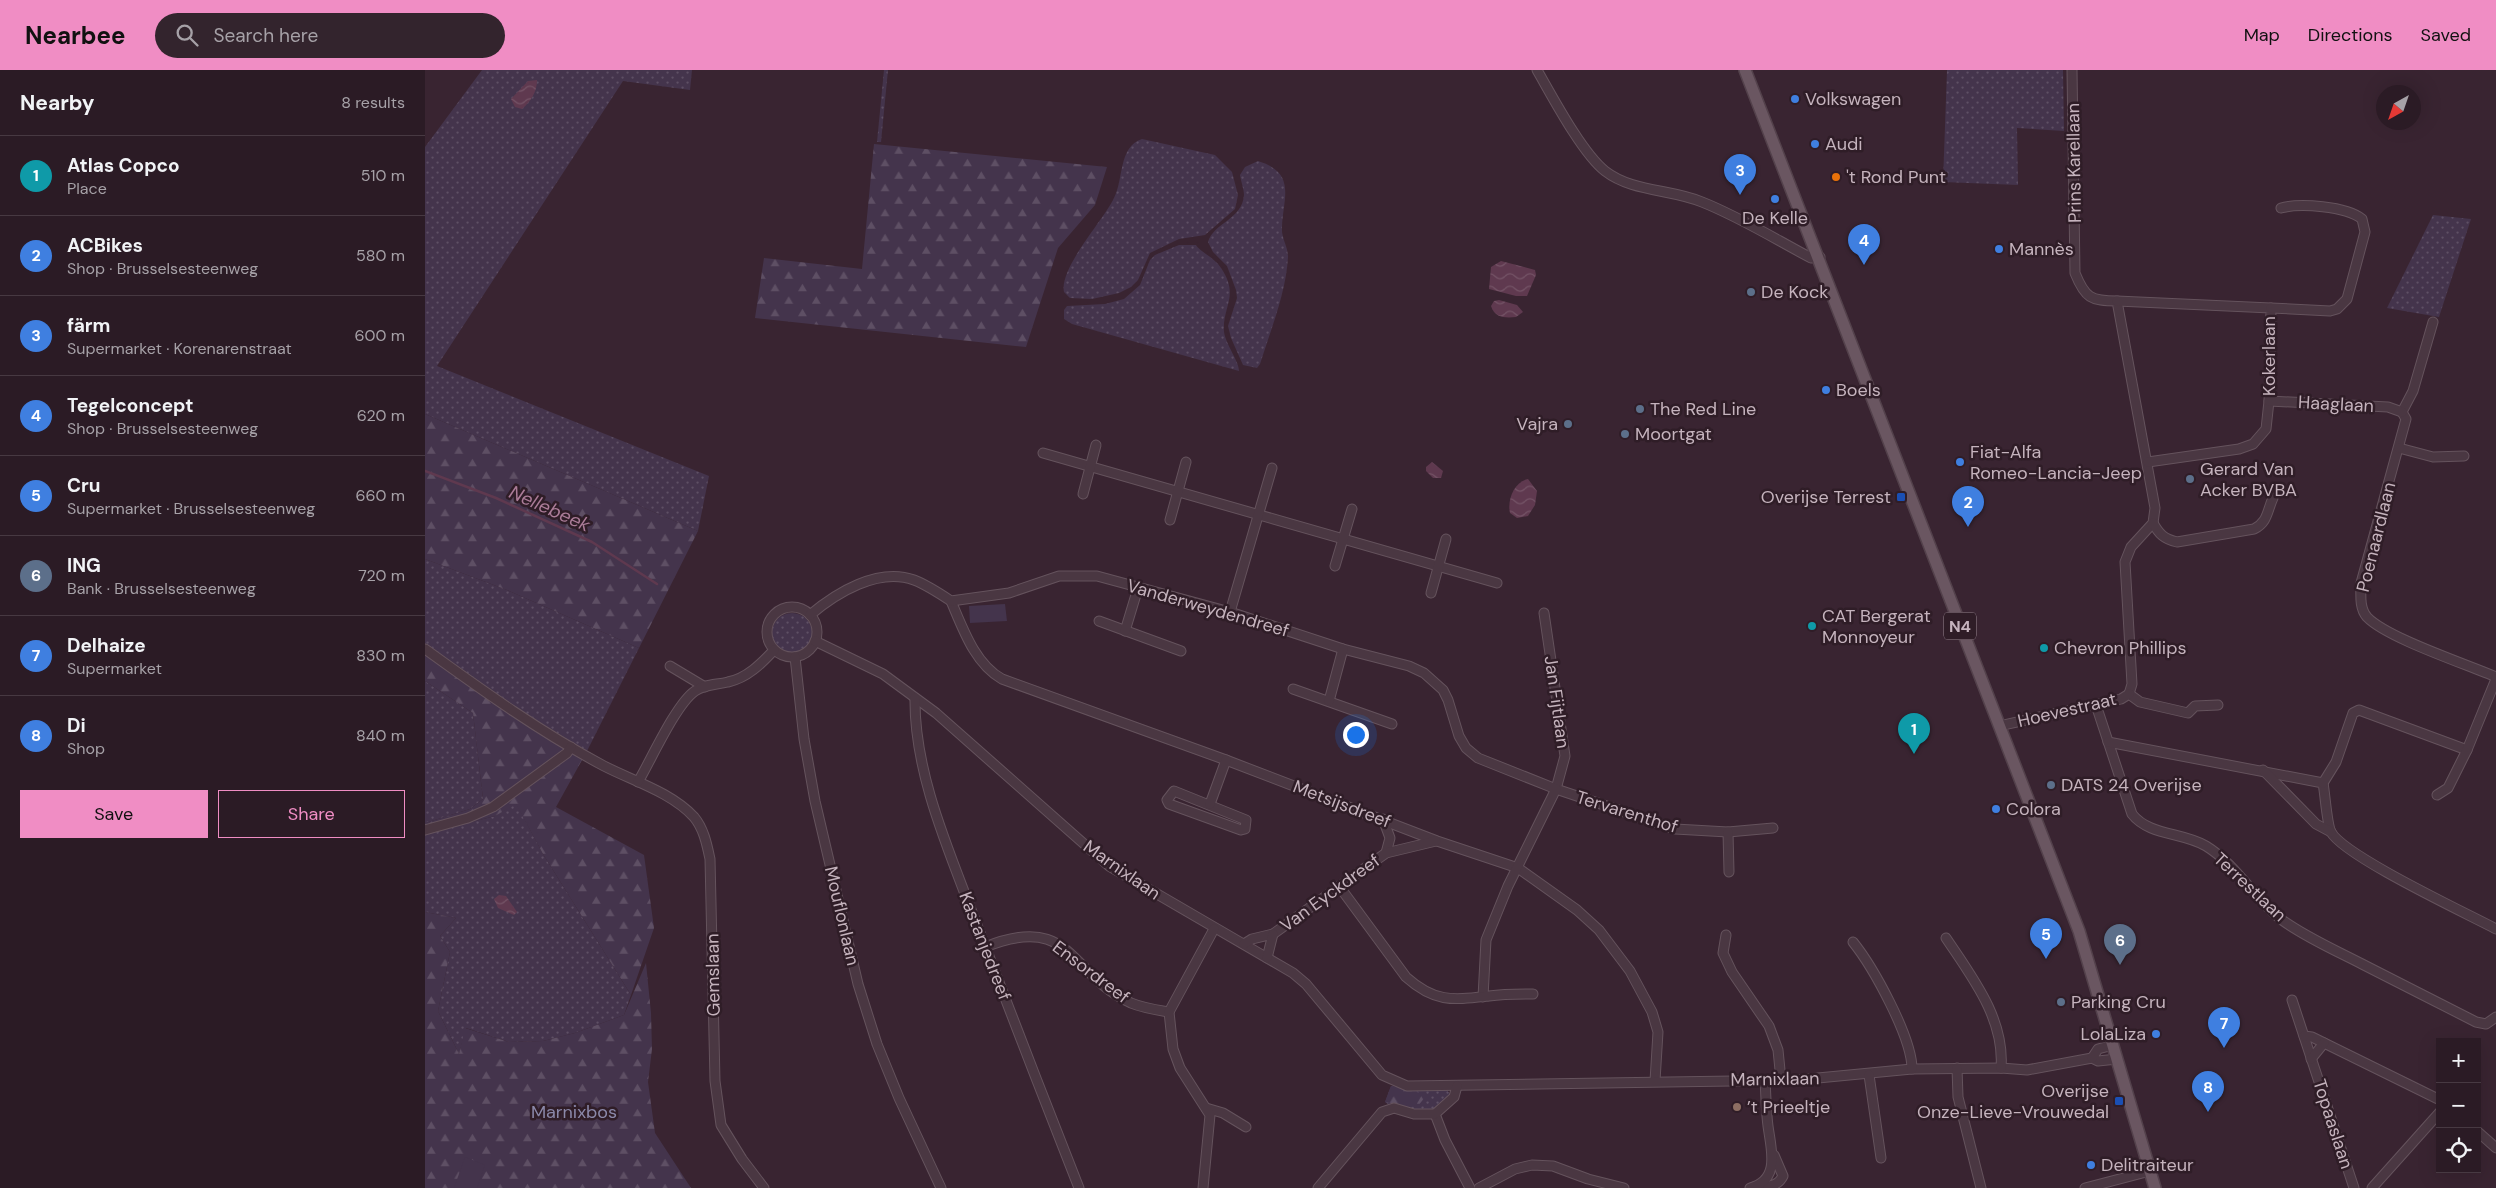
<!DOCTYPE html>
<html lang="en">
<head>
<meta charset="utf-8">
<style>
  :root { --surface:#2b1b25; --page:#33242d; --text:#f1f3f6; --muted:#a6a1a7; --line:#473942; --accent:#f08dc4 }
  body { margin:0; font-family:"DM Sans",sans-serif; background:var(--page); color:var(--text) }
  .controls { position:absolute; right:15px; bottom:15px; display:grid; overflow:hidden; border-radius:0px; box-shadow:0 5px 20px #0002 }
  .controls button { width:45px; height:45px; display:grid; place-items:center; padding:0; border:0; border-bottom:1px solid var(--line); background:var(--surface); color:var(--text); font:25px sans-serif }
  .compass { position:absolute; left:1951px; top:15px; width:45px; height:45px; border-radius:50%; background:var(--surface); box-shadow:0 5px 20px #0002; rotate:220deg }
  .you { position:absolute; left:930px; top:664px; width:18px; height:18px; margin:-12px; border:4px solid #fff; border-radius:50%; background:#1a73e8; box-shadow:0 0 0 8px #1a73e833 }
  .badge { display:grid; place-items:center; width:32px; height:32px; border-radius:50%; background:var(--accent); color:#fff; font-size:16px; font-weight:700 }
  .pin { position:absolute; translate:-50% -41px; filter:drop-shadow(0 1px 2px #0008) }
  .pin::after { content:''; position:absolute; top:26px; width:18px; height:15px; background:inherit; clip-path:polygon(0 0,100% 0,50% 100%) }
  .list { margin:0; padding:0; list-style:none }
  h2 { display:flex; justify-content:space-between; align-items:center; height:65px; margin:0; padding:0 20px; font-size:21px }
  h2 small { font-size:16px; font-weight:400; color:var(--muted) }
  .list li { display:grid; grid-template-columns:32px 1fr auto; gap:15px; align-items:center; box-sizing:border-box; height:80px; padding:0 20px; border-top:1px solid var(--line) }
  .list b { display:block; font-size:19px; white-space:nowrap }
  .list p { margin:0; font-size:16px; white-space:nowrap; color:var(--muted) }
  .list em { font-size:16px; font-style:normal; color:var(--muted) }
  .actions { display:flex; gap:10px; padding:15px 20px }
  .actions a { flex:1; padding:11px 0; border:1px solid var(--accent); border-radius:0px; text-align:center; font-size:18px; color:var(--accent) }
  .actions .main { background:var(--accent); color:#111 }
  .icon { flex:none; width:28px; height:28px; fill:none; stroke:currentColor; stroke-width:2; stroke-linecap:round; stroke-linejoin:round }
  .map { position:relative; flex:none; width:2071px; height:1118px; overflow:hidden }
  header { display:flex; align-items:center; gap:30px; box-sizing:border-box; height:70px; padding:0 25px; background:var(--accent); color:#111 }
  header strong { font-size:24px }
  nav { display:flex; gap:28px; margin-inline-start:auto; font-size:18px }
  .search { width:350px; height:45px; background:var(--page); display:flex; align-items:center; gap:12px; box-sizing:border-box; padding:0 18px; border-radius:28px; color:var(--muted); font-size:19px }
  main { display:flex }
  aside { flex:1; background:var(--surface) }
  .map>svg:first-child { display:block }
  .grass { fill:url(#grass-dots) }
  .forest { fill:url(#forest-firs) }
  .garden { fill:#44344c }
  .water { fill:url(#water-waves) }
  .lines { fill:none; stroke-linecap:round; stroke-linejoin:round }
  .stream { stroke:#5f394f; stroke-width:2.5 }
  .minor-casing { stroke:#65535d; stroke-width:11 }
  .major-casing { stroke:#53414b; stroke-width:14 }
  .minor { stroke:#4a3742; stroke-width:9 }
  .major { stroke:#6a5661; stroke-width:11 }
  .shop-dot { fill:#3f7fe0; stroke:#2f1d27; stroke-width:2 }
  .food-dot { fill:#e8710a; stroke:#2f1d27; stroke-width:2 }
  .service-dot { fill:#5c6f8a; stroke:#2f1d27; stroke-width:2 }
  .transit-dot { fill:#1a4fb4; stroke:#2f1d27; stroke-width:2 }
  .culture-dot { fill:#0f9aa8; stroke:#2f1d27; stroke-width:2 }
  .education-dot { fill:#8d6e63; stroke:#2f1d27; stroke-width:2 }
  .labels { text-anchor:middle; stroke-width:5; stroke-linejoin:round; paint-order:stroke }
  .shield { fill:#2f1d27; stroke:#988690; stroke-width:1 }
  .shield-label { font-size:16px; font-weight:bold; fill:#c5b3bd }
  .poi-label { font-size:18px; fill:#c5b3bd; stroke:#2f1d27; text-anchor:start }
  .street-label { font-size:18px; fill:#c5b3bd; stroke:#2f1d27 }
  .park-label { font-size:18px; fill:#8b89aa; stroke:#2f1d27 }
  .water-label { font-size:19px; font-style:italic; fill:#ab7c98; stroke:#2f1d27 }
</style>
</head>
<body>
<header>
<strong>Nearbee</strong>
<div class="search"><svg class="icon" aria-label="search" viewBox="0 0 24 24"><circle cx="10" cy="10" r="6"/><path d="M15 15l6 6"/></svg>Search here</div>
<nav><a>Map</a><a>Directions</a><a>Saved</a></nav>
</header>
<main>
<aside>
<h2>Nearby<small>8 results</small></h2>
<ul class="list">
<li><span class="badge" style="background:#0f9aa8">1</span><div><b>Atlas Copco</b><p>Place</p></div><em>510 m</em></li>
<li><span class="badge" style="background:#3f7fe0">2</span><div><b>ACBikes</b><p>Shop · Brusselsesteenweg</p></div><em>580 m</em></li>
<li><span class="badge" style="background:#3f7fe0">3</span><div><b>färm</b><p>Supermarket · Korenarenstraat</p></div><em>600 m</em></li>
<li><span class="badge" style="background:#3f7fe0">4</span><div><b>Tegelconcept</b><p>Shop · Brusselsesteenweg</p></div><em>620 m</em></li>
<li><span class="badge" style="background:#3f7fe0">5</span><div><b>Cru</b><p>Supermarket · Brusselsesteenweg</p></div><em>660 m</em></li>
<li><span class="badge" style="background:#5c6f8a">6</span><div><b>ING</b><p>Bank · Brusselsesteenweg</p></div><em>720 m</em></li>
<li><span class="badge" style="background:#3f7fe0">7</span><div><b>Delhaize</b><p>Supermarket</p></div><em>830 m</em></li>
<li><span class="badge" style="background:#3f7fe0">8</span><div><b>Di</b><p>Shop</p></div><em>840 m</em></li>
</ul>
<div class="actions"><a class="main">Save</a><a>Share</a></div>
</aside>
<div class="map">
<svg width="2071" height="1118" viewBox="0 0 2071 1118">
  <defs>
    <pattern id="grass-dots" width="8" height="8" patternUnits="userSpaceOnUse" patternTransform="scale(1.25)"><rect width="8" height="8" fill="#44344c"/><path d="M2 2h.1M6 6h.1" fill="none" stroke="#5e4f64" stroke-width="1.8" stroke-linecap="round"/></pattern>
    <pattern id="forest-firs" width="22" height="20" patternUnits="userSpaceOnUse" patternTransform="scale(1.25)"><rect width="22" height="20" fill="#44344c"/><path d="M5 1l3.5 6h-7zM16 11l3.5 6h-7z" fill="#5e4f64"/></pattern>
    <pattern id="water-waves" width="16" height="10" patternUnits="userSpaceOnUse" patternTransform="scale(1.25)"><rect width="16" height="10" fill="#5f394f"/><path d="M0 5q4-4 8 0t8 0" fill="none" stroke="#745366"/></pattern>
  </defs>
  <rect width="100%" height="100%" fill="#392431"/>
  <g class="grass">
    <path d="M 57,0 L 267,0 L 265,20 L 198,11 L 12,296 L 284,406 L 273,461 L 0,344 L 0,77 Z"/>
    <path d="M 459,0 L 463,0 L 456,72 L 452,72 Z"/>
    <path d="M 1522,0 L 1638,0 L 1639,61 L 1592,58 L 1593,115 L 1518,112 Z"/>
    <path d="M 717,69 L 790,85 L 807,102 L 813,125 L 810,139 L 780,165 L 754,169 L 725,183 L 713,210 L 706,217 L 694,223 L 667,229 L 645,228 L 639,222 C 634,198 678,151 689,128 C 699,109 693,77 717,69 Z"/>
    <path d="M 833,91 C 872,103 858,128 857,157 C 856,168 863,176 863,187 C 861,223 846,259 835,294 L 832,298 L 818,295 L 806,268 L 803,256 L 812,228 L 811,220 L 802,196 L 788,182 L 783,172 C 789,152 817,150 819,125 C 819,119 816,112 815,105 L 820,97 Z"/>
    <path d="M 2008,145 L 2046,149 L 2014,247 L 1962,238 Z"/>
    <path d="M 754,175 L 771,175 C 774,181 790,188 796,198 C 815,226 797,236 799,262 C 801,275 814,291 814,301 L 647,254 L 639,249 L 639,240 L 642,236 L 680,234 L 699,229 L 715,215 L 725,190 L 730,185 Z"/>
    <path d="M 0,489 L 82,520 L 214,578 L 162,681 L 56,617 L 0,576 Z"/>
    <circle cx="367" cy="563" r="20"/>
    <path d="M 0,611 L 48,643 L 58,729 L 45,739 L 0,753 Z"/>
    <path d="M 91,733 L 118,784 L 206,925 L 199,945 L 150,963 L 118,971 L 84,972 L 41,958 L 34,984 L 13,941 L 25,882 L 15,866 L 31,848 L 0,842 L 0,764 L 70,746 Z"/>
    <path d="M 966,1016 L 1005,1021 L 1022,1020 L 1026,1025 C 1022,1028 1019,1034 1015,1036 C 1003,1044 971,1041 960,1032 Z"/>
  </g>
  <g class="forest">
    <path d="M 449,74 L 682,97 L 670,135 L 633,178 L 601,277 L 330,248 L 339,188 L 437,199 Z"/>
    <path d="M 0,344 L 273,461 L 214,578 L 82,520 L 0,489 Z"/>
    <path d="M 0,576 L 56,617 L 162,681 L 131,737 L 219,785 L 229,858 L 206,925 L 118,784 L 91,734 L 70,746 L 0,764 L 0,753 L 45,739 L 58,729 L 48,643 L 0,611 Z"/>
    <path d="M 0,842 L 31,848 L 15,866 L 25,882 L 13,941 L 34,984 L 40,958 L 84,972 L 118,971 L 150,963 L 199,945 L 221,893 L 226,943 L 227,979 L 223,1012 L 230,1063 L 266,1118 L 0,1118 Z"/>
    <path d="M 966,1016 L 1000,1024 L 1000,1027 L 993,1036 L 986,1037 L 960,1032 Z"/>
  </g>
  <g class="garden">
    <path d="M 580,534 L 582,551 L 545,553 L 544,536 Z"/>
    <path d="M 40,1087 L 60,1095 L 52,1118 L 29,1118 Z"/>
  </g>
  <g class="water">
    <path d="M 112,10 C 112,22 106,31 97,39 L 90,37 L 86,29 L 103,11 Z"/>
    <path d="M 1076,191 L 1110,200 L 1111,205 L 1102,226 L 1091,226 L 1064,219 L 1066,197 Z"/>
    <path d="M 1074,230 L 1092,235 L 1098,242 L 1091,247 C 1080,248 1070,248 1066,236 L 1069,231 Z"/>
    <path d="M 1007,392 L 1018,401 L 1016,408 L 1008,408 L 1001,401 L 1001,397 Z"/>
    <path d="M 1103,409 L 1112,421 L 1110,435 L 1103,446 L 1092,448 L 1085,443 C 1082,430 1089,412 1103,409 Z"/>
    <path d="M 74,825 L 81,826 L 92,842 L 89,845 L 73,838 L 69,829 Z"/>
  </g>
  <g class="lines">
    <path class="stream" d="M 0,401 L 71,428 L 167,472 L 232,514"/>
    <defs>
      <g id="minor">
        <path d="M 1112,0 C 1127,26 1157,83 1180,101 C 1207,122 1246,119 1277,132 C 1315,147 1350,169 1386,188 L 1395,187"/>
        <path d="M 1647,0 L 1650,203 C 1660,228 1666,231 1692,231 L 1730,438 L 1728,453 L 1706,477 L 1700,492 L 1707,614 L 1704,624"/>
        <path d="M 1692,231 L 1846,238 L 1844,331 L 1841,359 L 1828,374 L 1814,379 L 1723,392"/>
        <path d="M 1846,238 L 1905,241 L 1912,239 L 1922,229 L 1940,162 L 1937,149 C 1921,136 1875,133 1856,138"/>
        <path d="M 2008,252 L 1988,321 L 1977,342 L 1981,349 L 1936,513 C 1936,524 1934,538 1942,547 C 1962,568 2041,594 2071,607"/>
        <path d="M 1844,331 L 1963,337 L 1977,342"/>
        <path d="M 1974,378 L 2008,387 L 2039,386"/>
        <path d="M 618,383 L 1072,513"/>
        <path d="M 658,424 L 671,375"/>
        <path d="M 745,450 L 761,392"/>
        <path d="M 1728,453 C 1734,464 1739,469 1752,472 L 1829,459 C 1843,452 1842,441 1848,428"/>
        <path d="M 910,496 L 927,439"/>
        <path d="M 1006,523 L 1021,469"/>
        <path d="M 526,531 C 538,559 550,594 577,609 L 801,690 L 1012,771 L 1093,798 L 1152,840 L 1174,860 L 1205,901 L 1227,942 L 1233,962 L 1230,1011"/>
        <circle cx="367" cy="562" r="25"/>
        <path d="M 805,542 L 847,398"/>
        <path d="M 1119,543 L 1140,686 L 1131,719 L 1250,759 L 1303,762 L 1348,758"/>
        <path d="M 385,545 C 411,523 453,497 489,510 C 502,515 514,523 526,531 L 584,523 L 634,506 L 672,506 L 805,542 L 918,579 L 984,596 L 999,603 L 1018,620 L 1023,630 L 1034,666 L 1041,678 L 1053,688 L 1131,719 L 1083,816 L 1061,870 L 1058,927"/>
        <path d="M 674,551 L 756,581"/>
        <path d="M 700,561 L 713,518"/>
        <path d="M 390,571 L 458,604 L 511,643 L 684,796 L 868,903 L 881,914 L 957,1005 L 982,1016 L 1372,1010 L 1487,999 L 1576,998 L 1602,1000 L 1667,988 L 1673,991 L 1692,989"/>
        <path d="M 0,579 C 58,621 117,663 179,696 C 208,711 246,722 269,747 C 279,759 282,775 285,789 L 290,1011 L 296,1055 L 317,1089 L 339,1118"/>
        <path d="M 370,587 L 379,669 L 390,731 L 433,914 L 452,974 L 474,1028 L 516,1118"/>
        <path d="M 245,596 L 280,617"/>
        <path d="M 868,619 L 967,654"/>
        <path d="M 1704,624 L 1715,632 L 1763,643 L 1770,636 L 1793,635"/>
        <path d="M 490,628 C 489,703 524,781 550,850 C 584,939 619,1029 654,1118"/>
        <path d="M 904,631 L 918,579"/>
        <path d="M 1671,635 L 1707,744 C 1724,766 1758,762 1781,776 C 1812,795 1829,829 1857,850 C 1882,868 1910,880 1937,894 C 1975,913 2013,933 2051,952 L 2061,954 L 2071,947"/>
        <path d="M 1574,656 L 1696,629 L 1704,624"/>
        <path d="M 1683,672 L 1898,713 C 1900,723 1902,755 1906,762 C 1919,786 2041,843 2071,859"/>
        <path d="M 1838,700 L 1891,754 L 1906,762"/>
        <path d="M 213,712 C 226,690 251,634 270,621 C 280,614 291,615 303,612 C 322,608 336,594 349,580"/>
        <path d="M 1898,713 L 1911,692 L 1928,643 L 1934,640 L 2042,680"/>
        <path d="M 749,721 L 821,750 L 820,759 L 816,760 L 744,734 L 742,730 Z"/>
        <path d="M 2012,725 L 2023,718 L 2042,680 L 2071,609"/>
        <path d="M 785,734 L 801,690"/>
        <path d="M 958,749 L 965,768 L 961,783"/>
        <path d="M 0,760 L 43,748 L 68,737 L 142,683 L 146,677"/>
        <path d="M 1303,762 L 1304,802"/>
        <path d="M 914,816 L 981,907 C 1010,933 1028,930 1064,926 C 1079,924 1093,924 1108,924"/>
        <path d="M 1301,865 L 1298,883 L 1307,902 L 1344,956 L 1353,980 L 1356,1010"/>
        <path d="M 1521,868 C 1547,907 1580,949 1576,998"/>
        <path d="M 1428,872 C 1448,897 1487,967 1487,999"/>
        <path d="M 819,874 L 827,869 L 848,864 L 961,783 L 1011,771"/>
        <path d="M 560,877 C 648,842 643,904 706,933 C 718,938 732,940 744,942"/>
        <path d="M 842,888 L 848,864"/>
        <path d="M 1867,930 L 1929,1118"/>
        <path d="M 1879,966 L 1887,967 L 2015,1030"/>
        <path d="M 1667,988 L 1673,979 L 1688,975"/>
        <path d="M 1886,989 L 1899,973"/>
        <path d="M 1532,998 L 1533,1027 L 1556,1118"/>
        <path d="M 1444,1005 L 1456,1088"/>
        <path d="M 781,1038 L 798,1043 L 821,1057"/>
        <path d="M 1010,1044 L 1020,1070 L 1045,1118"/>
        <path d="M 2052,1061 L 2071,1078"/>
        <path d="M 1329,1117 C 1341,1116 1352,1118 1358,1106 L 1349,1085"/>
        <path d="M 778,1118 L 785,1045 L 755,998 L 748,979 L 744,942 L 789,859"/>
        <path d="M 893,1118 L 957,1042 L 969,1038 L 989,1044 L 1010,1044 L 1029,1027 L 1032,1016"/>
        <path d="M 1054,1118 L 1090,1099 L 1107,1095 L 1128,1096 L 1163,1109 L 1199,1118"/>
        <path d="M 1325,1118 C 1356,1110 1346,1079 1343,1056 C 1341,1041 1341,1025 1340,1010"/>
        <path d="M 1660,1118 L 1725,1101"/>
        <path d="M 1947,1118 L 2015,1042"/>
      </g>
      <path id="major" d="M 1320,0 L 1654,861 L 1730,1118"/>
    </defs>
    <use href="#minor" class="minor-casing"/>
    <use href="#major" class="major-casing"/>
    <use href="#minor" class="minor"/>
    <use href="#major" class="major"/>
  </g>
  <g class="shop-dot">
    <circle cx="1370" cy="29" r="5"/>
    <circle cx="1390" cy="74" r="5"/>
    <circle cx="1350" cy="129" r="5"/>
    <circle cx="1574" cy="179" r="5"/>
    <circle cx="1401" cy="320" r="5"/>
    <circle cx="1535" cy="392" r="5"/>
    <circle cx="1571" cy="739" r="5"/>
    <circle cx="1731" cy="964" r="5"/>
    <circle cx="1666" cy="1095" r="5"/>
  </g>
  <circle class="food-dot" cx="1411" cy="107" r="5"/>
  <g class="service-dot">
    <circle cx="1326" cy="222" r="5"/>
    <circle cx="1215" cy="339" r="5"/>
    <circle cx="1143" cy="354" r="5"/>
    <circle cx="1200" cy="364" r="5"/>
    <circle cx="1765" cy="409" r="5"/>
    <circle cx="1626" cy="715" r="5"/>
    <circle cx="1636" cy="932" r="5"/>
  </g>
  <g class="transit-dot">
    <rect x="1471" y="422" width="10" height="10" rx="2.5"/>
    <rect x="1689" y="1026" width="10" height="10" rx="2.5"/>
  </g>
  <g class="culture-dot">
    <circle cx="1387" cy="556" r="5"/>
    <circle cx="1619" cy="578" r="5"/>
  </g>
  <circle class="education-dot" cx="1312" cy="1037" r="5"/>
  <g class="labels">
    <rect class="shield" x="1519" y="542.5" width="32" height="27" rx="4"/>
    <g class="shield-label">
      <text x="1535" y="562">N4</text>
    </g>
    <g class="poi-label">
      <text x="1380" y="35">Volkswagen</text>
      <text x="1400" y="80">Audi</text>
      <text x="1421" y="113">'t Rond Punt</text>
      <text x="1350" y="154" text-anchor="middle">De Kelle</text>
      <text x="1584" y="185">Mannès</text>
      <text x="1336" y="228">De Kock</text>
      <text x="1411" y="326">Boels</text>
      <text x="1225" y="345">The Red Line</text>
      <text x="1133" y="360" text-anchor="end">Vajra</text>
      <text x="1210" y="370">Moortgat</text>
      <text x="1545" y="388">Fiat-Alfa<tspan x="1545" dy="21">Romeo-Lancia-Jeep</tspan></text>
      <text x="1775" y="405">Gerard Van<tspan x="1775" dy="21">Acker BVBA</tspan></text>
      <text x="1466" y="433" text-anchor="end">Overijse Terrest</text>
      <text x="1397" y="552">CAT Bergerat<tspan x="1397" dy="21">Monnoyeur</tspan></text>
      <text x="1629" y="584">Chevron Phillips</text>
      <text x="1636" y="721">DATS 24 Overijse</text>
      <text x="1581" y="745">Colora</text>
      <text x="1646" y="938">Parking Cru</text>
      <text x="1721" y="970" text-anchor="end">LolaLiza</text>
      <text x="1684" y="1027" text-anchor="end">Overijse<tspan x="1684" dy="21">Onze-Lieve-Vrouwedal</tspan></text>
      <text x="1322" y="1043">’t Prieeltje</text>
      <text x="1676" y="1101">Delitraiteur</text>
    </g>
    <g class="street-label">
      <text transform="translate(1649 93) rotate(-91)" y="6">Prins Karellaan</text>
      <text transform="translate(1844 286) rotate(-90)" y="6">Kokerlaan</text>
      <text transform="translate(1911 334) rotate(3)" y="6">Haaglaan</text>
      <text transform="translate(1951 467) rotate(-76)" y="6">Poenaardlaan</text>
      <text transform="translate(783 538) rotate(16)" y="6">Vanderweydendreef</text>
      <text transform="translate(1132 632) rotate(82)" y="6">Jan Fijtlaan</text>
      <text transform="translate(1642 640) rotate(-13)" y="6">Hoevestraat</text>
      <text transform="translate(917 734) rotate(21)" y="6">Metsijsdreef</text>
      <text transform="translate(1202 742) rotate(17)" y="6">Tervarenthof</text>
      <text transform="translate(697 800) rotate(35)" y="6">Marnixlaan</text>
      <text transform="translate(1825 817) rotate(43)" y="6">Terrestlaan</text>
      <text transform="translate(905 823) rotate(-36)" y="6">Van Eyckdreef</text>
      <text transform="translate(417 846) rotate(77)" y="6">Mouflonlaan</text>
      <text transform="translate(560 876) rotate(69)" y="6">Kastanjedreef</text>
      <text transform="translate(666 902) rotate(37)" y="6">Ensordreef</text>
      <text transform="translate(288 905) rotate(-91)" y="6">Gemslaan</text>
      <text transform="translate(1350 1009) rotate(-1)" y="6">Marnixlaan</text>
      <text transform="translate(1908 1054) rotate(72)" y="6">Topaaslaan</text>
    </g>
    <g class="park-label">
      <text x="149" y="1048">Marnixbos</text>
    </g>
    <g class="water-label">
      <text transform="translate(125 438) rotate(24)" y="7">Nellebeek</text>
    </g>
  </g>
</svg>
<div class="controls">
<button>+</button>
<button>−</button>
<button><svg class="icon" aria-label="locate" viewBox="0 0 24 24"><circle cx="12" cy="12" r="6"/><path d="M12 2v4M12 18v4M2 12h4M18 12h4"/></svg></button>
</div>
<svg class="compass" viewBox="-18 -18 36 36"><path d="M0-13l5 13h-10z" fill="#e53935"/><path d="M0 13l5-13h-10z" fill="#a6a1a7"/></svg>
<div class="you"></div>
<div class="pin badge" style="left:1489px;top:684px;background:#0f9aa8">1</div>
<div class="pin badge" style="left:1543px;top:457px;background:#3f7fe0">2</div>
<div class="pin badge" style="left:1315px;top:125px;background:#3f7fe0">3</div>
<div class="pin badge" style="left:1439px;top:195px;background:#3f7fe0">4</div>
<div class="pin badge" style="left:1621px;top:889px;background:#3f7fe0">5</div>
<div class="pin badge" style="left:1695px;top:895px;background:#5c6f8a">6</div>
<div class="pin badge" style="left:1799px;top:978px;background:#3f7fe0">7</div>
<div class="pin badge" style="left:1783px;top:1042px;background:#3f7fe0">8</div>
</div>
</main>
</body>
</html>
